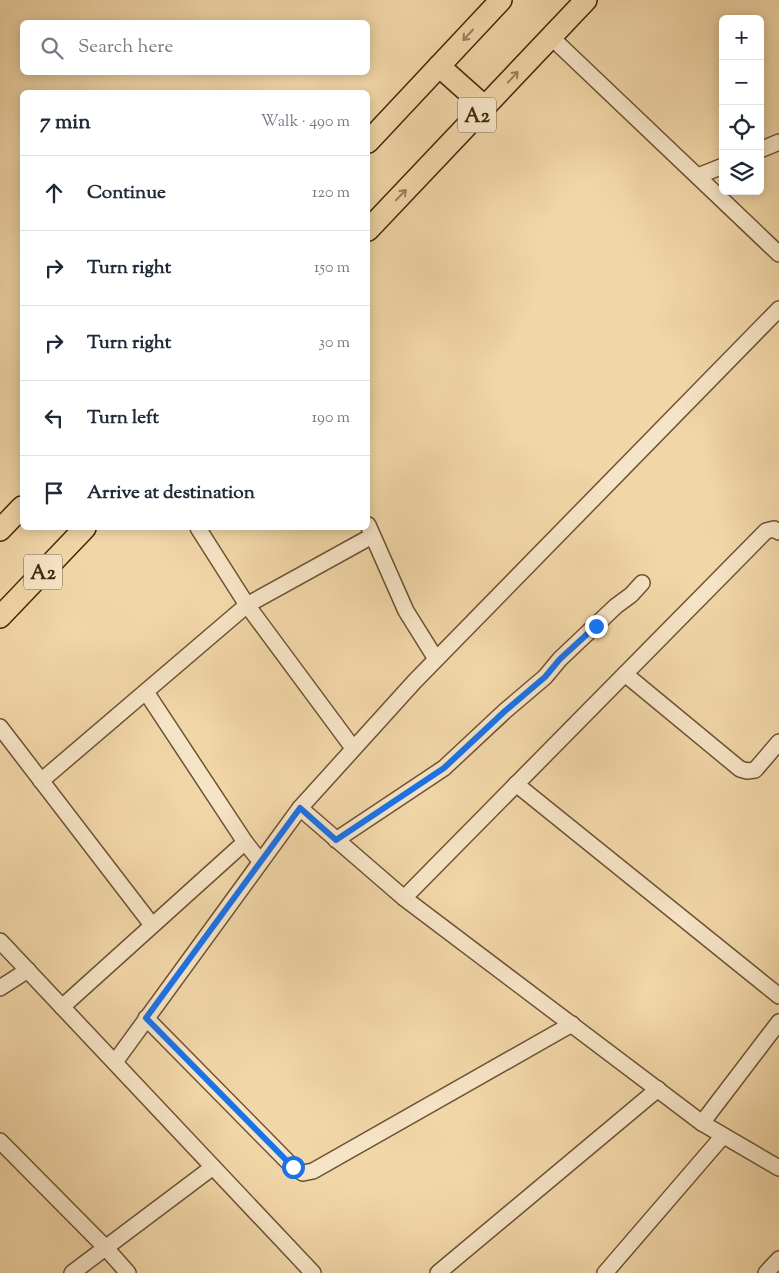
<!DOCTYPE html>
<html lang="en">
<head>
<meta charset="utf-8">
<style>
  :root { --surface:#fff; --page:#f6f6f7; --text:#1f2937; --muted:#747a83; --line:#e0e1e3 }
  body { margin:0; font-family:"Sorts Mill Goudy",serif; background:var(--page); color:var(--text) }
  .controls { position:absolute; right:15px; top:15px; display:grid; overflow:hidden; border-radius:8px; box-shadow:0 2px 12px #0003 }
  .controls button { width:45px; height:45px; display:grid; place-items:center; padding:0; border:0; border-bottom:1px solid var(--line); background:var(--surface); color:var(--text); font:25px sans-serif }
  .stop { position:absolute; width:15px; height:15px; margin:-11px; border:4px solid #1a73e8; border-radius:50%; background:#fff }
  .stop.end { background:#1a73e8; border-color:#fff; box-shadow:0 1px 5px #0008 }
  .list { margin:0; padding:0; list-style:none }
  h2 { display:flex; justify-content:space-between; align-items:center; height:65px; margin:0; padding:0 20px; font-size:21px }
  h2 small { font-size:16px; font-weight:400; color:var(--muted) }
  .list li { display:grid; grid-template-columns:32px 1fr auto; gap:15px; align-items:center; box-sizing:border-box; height:75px; padding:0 20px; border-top:1px solid var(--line) }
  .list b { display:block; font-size:19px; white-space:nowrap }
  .list em { font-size:16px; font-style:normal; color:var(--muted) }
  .icon { flex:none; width:28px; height:28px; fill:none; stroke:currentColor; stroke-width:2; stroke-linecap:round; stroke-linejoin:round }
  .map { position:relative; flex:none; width:779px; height:1273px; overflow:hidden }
  .search { position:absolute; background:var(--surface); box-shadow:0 2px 12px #0003; left:20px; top:20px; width:350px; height:55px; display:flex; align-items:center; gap:12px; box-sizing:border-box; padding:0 18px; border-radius:8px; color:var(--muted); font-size:19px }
  .panel { position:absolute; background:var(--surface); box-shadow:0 2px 12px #0003; left:20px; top:90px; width:350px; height:440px; border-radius:8px }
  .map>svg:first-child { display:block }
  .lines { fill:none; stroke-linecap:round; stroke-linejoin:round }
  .minor-casing { stroke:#6e5233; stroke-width:18 }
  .highway-casing { stroke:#42260c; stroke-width:24 }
  .minor { stroke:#f6e4c6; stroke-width:15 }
  .highway { stroke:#f1d6a7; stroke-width:21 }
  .oneway { stroke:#9a7e5a }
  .route { stroke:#1a73e8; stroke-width:6 }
  .labels { text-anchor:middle; stroke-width:4.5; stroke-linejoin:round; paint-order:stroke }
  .shield { fill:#f6e4c6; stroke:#785f44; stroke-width:1 }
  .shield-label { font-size:20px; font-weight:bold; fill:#42260c }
</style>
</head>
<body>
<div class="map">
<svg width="779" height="1273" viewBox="0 0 779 1273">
  <rect width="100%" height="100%" fill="#f1d6a7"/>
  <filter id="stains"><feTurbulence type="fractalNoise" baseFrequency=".004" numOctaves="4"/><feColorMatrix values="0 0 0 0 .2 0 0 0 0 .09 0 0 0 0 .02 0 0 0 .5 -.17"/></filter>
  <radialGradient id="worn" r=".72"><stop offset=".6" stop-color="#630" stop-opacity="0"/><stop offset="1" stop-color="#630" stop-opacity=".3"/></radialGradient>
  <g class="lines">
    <defs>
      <g id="minor">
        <path d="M 551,37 L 779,254"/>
        <path d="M 760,150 L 779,142"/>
        <path d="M 698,176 L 723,166"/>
        <path d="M 368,525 L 406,611 L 436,659"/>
        <path d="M 198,528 L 247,605 L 353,748"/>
        <path d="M 625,674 L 740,769 L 747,771 L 755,770 L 779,742"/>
        <path d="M 146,692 L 245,842 L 260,861"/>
        <path d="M 0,727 L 152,925"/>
        <path d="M 41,781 L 247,605 L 372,536"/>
        <path d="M 516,784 L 779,996"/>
        <path d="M 300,808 L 404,898 L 702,1123 L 779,1168"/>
        <path d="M 336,840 L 444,768 L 505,711 L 545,677 L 560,659 L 616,606 L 631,595 L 642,583"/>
        <path d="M 404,898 L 766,531 L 774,529 L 779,532"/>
        <path d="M 0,941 L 313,1273"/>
        <path d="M 0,988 L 28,970"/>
        <path d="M 62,1007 L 245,842"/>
        <path d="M 146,1018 L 293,1167 L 303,1173 L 313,1171 L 572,1024"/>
        <path d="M 115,1062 L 300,808 L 415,681 L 779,309"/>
        <path d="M 702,1123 L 779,1022"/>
        <path d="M 0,1141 L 105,1247 L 128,1273"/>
        <path d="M 72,1273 L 213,1167"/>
        <path d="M 438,1273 L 658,1089"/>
        <path d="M 605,1273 L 723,1136"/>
        <path d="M 766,1273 L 779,1259"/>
      </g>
      <g id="highway">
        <path d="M 439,66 L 485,107"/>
        <path d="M 368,142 L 501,0"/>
        <path d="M 368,230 L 586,0"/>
        <path d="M 0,530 L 22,507"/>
        <path d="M 0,617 L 85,528"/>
      </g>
    </defs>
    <use href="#minor" class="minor-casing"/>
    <use href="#highway" class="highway-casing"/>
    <use href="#minor" class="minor"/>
    <use href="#highway" class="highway"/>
  </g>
  <defs><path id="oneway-shaft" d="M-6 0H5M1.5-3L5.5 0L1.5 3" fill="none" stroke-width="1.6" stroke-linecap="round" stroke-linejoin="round" transform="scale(1.25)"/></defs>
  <g class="oneway">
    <use href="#oneway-shaft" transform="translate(468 35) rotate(133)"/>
    <use href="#oneway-shaft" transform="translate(513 77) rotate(-47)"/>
    <use href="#oneway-shaft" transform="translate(401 195) rotate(-46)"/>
  </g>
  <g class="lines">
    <path class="route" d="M 293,1167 L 146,1018 L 300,808 L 336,840 L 444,768 L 505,711 L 545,677 L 560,659 L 596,626"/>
  </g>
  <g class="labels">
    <g class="shield">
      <rect x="458" y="97.5" width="38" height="35" rx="4"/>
      <rect x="24" y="554.5" width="38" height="35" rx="4"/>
    </g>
    <g class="shield-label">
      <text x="477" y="122">A2</text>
      <text x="43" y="579">A2</text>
    </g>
  </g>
  <rect width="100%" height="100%" filter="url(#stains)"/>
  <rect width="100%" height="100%" fill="url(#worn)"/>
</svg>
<div class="controls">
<button>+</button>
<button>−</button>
<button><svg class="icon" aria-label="locate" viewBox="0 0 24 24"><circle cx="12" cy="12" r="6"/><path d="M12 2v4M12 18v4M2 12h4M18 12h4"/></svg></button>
<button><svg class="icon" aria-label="layers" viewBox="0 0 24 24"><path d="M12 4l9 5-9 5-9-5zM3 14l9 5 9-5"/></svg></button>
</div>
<div class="stop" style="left:293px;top:1167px"></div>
<div class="stop end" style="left:596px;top:626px"></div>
<div class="search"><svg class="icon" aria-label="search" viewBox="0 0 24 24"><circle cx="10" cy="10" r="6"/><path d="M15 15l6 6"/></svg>Search here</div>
<section class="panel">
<h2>7 min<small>Walk · 490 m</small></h2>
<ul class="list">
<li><svg class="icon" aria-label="ahead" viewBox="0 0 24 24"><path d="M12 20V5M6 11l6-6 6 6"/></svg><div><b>Continue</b></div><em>120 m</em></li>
<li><svg class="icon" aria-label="right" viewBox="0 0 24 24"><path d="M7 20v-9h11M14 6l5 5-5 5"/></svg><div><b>Turn right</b></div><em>150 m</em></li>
<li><svg class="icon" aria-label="right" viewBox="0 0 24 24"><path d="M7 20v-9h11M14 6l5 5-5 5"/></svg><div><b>Turn right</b></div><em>30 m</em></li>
<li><svg class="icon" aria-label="left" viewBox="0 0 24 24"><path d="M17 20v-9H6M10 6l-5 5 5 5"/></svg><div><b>Turn left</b></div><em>190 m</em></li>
<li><svg class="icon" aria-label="arrive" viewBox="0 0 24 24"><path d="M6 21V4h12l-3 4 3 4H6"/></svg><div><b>Arrive at destination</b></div></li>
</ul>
</section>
</div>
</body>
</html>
